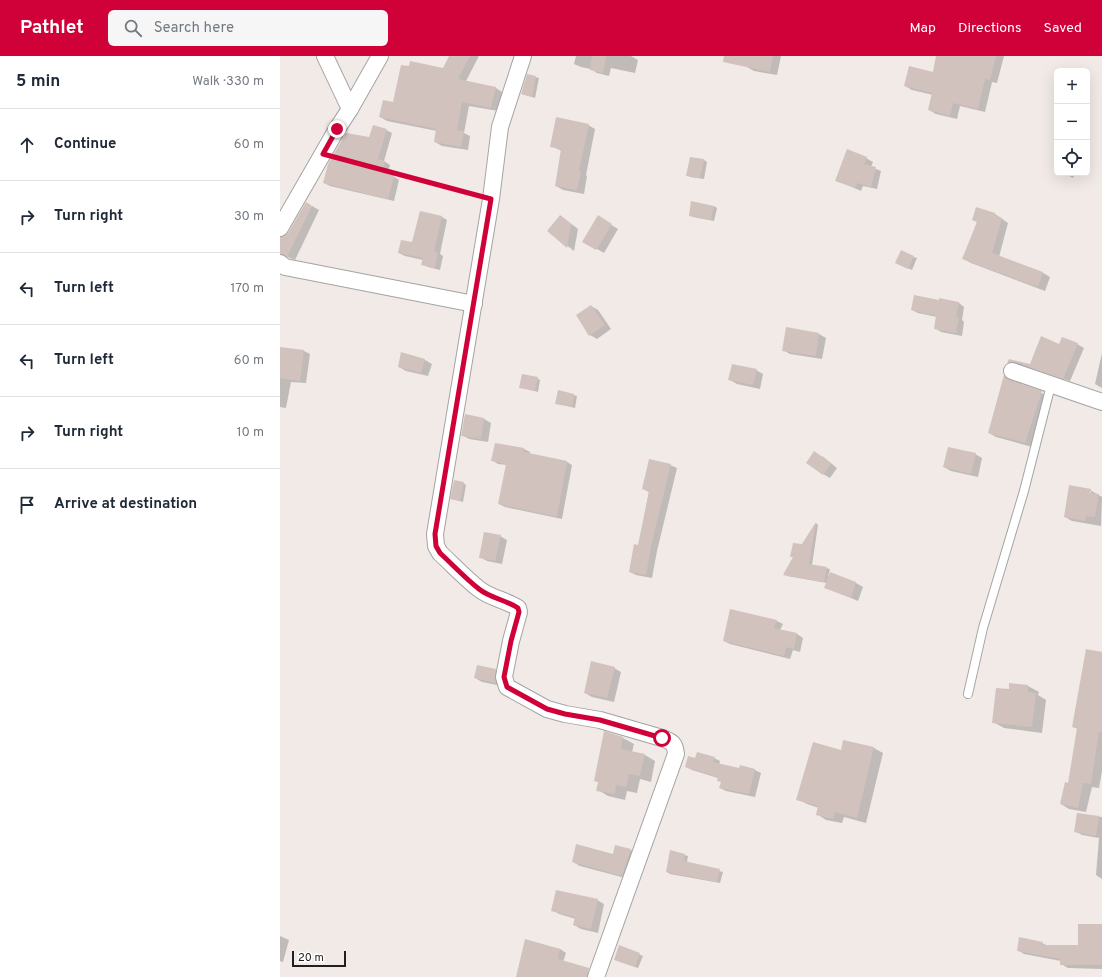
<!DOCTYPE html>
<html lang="en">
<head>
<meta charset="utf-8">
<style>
  :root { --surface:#fff; --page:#f6f6f7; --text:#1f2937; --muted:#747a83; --line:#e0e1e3; --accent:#d00038 }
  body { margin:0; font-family:Overpass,sans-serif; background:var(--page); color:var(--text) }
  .controls { position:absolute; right:12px; top:12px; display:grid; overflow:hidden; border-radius:6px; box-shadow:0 4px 16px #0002 }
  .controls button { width:36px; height:36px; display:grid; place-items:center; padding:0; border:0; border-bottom:1px solid var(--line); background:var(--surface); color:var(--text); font:20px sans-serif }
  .scale { position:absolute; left:12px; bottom:10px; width:54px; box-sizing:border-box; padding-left:4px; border:2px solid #202020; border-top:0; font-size:11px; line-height:14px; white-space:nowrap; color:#202020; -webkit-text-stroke:3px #fff; paint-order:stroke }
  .stop { position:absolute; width:12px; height:12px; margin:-9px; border:3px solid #d00038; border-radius:50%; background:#fff }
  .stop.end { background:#d00038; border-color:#fff; box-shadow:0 1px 4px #0008 }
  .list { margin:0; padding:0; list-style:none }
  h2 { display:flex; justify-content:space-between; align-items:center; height:52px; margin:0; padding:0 16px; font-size:17px }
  h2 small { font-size:13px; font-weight:400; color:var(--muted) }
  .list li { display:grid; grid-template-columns:26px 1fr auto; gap:12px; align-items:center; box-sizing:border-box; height:72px; padding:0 16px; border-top:1px solid var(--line) }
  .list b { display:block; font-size:15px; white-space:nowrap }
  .list em { font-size:13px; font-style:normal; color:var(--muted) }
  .icon { flex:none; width:22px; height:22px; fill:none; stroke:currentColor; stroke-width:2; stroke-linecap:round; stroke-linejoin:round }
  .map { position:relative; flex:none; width:822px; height:921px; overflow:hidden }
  header { display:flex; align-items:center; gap:24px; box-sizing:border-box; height:56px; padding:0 20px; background:var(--accent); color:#fff }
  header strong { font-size:19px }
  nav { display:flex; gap:22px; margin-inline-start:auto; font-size:14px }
  .search { width:280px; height:36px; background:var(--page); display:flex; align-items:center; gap:10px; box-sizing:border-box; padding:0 14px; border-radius:6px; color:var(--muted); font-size:15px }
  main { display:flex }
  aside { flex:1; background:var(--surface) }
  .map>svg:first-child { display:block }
  .shadow { fill:#0003; fill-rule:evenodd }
  .building { fill:#d2c2be }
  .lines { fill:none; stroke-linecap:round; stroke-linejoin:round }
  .lane-casing { stroke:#a4a4a4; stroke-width:10 }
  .street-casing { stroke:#a4a4a4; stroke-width:18 }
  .path { stroke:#ff6982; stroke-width:2.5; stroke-dasharray:2 2; stroke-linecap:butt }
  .lane { stroke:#fff; stroke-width:8 }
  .street { stroke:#fff; stroke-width:16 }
  .route { stroke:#d00038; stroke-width:5 }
</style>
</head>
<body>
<header>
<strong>Pathlet</strong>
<div class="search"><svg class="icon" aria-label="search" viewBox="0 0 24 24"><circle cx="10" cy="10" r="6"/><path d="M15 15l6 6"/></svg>Search here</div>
<nav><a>Map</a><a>Directions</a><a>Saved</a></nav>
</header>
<main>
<aside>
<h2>5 min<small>Walk · 330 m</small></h2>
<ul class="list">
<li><svg class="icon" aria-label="ahead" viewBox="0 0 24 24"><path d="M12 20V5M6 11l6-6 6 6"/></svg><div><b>Continue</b></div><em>60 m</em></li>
<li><svg class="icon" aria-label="right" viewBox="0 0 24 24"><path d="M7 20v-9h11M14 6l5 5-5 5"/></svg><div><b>Turn right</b></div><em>30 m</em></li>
<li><svg class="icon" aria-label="left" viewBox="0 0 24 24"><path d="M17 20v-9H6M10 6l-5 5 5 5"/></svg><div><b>Turn left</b></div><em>170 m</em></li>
<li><svg class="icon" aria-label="left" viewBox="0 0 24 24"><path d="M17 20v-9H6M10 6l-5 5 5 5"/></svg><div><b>Turn left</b></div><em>60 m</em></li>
<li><svg class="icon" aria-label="right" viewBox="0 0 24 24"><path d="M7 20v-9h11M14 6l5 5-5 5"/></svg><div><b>Turn right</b></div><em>10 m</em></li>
<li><svg class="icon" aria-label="arrive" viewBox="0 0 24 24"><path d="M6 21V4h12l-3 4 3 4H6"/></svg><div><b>Arrive at destination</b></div></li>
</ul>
</aside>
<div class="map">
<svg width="822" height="921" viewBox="0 0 822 921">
  <rect width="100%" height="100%" fill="#f1eae6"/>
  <g class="shadow">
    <path d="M 170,0 L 199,0 L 186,25 L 216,32 L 222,36 L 218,55 L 189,50 L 184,77 L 190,80 L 188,94 L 162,90 L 155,86 L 157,75 L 107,65 L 100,61 L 114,47 L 163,13 Z"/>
    <path d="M 296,0 L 351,0 L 358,4 L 355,17 L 331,12 L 329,20 L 317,17 L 311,13 L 301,11 L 294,8 Z"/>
    <path d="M 469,0 L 501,0 L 497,19 L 474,15 L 467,11 Z"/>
    <path d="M 657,0 L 724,0 L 717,27 L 712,26 L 705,56 L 680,50 L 677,63 L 656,58 L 649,54 L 653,39 L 632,34 L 625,30 L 654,17 Z"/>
    <path d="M 248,19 L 259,22 L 255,42 L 242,38 Z"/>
    <path d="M 308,69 L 315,73 L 306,119 L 307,120 L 304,138 L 283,134 L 276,130 L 282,95 L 271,90 Z"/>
    <path d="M 106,74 L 112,77 L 104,105 L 110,109 L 107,119 L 113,120 L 119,124 L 114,145 L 50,130 L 44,127 Z"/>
    <path d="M 586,102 L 593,106 L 591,111 L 601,115 L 597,133 L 583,130 L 581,135 L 556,124 Z"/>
    <path d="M 424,104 L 427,106 L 424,123 L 410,121 L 407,119 Z"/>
    <path d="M 784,117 L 795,117 L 793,122 Z"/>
    <path d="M 32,150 L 39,154 L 15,204 L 0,198 L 0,182 L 9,177 Z"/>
    <path d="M 434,150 L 437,152 L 434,165 L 413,161 L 410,159 Z"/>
    <path d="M 697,152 L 715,158 L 728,167 L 719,201 L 763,217 L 770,221 L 765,235 L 691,207 L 684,203 L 697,166 Z"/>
    <path d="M 140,156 L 162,161 L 167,164 L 160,198 L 163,200 L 160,214 L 148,211 L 142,208 L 143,204 L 125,200 L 119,197 L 133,187 Z"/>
    <path d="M 281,160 L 298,173 L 294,195 L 268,175 Z"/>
    <path d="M 318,161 L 338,173 L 324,197 L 303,185 Z"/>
    <path d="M 634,201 L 637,202 L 632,214 L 619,208 Z"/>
    <path d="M 660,246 L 679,247 L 684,251 L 682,264 L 684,266 L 682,280 L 661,276 L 655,272 L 657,261 L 638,257 L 632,254 Z"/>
    <path d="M 311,250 L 318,254 L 331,273 L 317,283 L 310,279 Z"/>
    <path d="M 507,272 L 539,278 L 546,282 L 542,303 L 510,298 L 503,294 Z"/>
    <path d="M 797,288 L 804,292 L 790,325 L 742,309 L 735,310 L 729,306 L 729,304 L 751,309 L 780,289 Z"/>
    <path d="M 0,292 L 24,295 L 30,298 L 26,327 L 11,326 L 6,352 L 0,351 Z"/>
    <path d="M 822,297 L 822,332 L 815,328 Z"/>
    <path d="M 145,304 L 152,308 L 148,320 L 126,315 L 119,311 Z"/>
    <path d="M 476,314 L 483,318 L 480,333 L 457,328 L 450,324 Z"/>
    <path d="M 725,321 L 768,340 L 752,391 L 716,381 L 709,377 Z"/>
    <path d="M 257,322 L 260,324 L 258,336 L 240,331 Z"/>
    <path d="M 279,335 L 297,340 L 295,352 L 276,347 Z"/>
    <path d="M 185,360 L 204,363 L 211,367 L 208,386 L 189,383 L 182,379 Z"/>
    <path d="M 216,388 L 244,393 L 250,396 L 250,398 L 287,406 L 292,409 L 282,463 L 225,451 L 219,448 L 227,409 L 218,408 L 212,404 Z"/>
    <path d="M 695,398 L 702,402 L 698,421 L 671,415 L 664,411 Z"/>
    <path d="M 542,400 L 557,412 L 550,422 L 543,418 Z"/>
    <path d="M 390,409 L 397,412 L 377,495 L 372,522 L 356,519 L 350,516 L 359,490 L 369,436 L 363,433 Z"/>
    <path d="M 183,427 L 186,429 L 183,446 L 172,443 Z"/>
    <path d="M 790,431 L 810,434 L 822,441 L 821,470 L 792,465 L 785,461 ZM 809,435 L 811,435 L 810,442 L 808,442 Z"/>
    <path d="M 536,467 L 538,469 L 532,509 L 546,512 L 550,513 L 548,521 L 551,517 L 576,527 L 583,531 L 578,545 L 545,531 L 547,527 L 507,520 L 504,518 L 514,502 L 511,500 L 522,489 Z"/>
    <path d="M 220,480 L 227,484 L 222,508 L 207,505 L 200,501 Z"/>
    <path d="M 497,565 L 503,568 L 500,574 L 517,578 L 523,582 L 520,596 L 513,594 L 510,603 L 450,588 L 444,585 Z"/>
    <path d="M 822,597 L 822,715 L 819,732 L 812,731 L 806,756 L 789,753 L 781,748 L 789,728 L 798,673 L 793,671 Z"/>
    <path d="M 334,612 L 341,616 L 334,646 L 312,641 L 305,637 Z"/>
    <path d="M 215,614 L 222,618 L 222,630 L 202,626 L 195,622 Z"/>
    <path d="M 748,630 L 759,636 L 758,639 L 766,644 L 762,677 L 724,672 L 713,666 L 730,634 Z"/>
    <path d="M 325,677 L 343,682 L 354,688 L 352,696 L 365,699 L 375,705 L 371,726 L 360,723 L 357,737 L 347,735 L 345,744 L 328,740 L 318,734 L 319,727 L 315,724 Z"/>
    <path d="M 594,692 L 603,697 L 586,767 L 564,761 L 562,767 L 546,764 L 537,758 L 539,752 L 527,748 L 517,743 L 561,695 Z"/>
    <path d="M 434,702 L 440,705 L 439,709 L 460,714 L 475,714 L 481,717 L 475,741 L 446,735 L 440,732 L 442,727 L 438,724 L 438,722 L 412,714 L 406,711 L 416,703 Z"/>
    <path d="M 798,758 L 822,761 L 822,823 L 816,819 L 819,782 L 802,779 L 795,775 Z"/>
    <path d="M 351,794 L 358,798 L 349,823 L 300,810 L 293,806 L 334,799 Z"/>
    <path d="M 391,796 L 408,800 L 407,806 L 443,816 L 440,827 L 390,818 L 387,816 Z"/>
    <path d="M 317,844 L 324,848 L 318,877 L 301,873 L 294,869 L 296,863 L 279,858 L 272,854 Z"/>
    <path d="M 822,869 L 822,913 L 788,912 L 781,908 L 781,905 L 744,898 L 738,894 L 762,887 L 768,890 L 799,890 Z"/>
    <path d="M 0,880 L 9,884 L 3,906 L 0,905 Z"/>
    <path d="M 246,885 L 280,893 L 286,897 L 283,906 L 303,912 L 308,915 L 307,921 L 237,921 Z"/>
    <path d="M 340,891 L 363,900 L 358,912 L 338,905 Z"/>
  </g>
  <g class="building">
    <path d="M 169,0 L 190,0 L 178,23 L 216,31 L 211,52 L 182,46 L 177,74 L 184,75 L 181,91 L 154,86 L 156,73 L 99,61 L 103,44 L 113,46 L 121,9 L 129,10 L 130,5 L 163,12 Z"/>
    <path d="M 312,0 L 326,0 L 323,17 L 310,14 Z"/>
    <path d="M 444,0 L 493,0 L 490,16 L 443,6 Z"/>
    <path d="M 656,0 L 716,0 L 710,24 L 705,23 L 698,53 L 673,47 L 670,60 L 648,54 L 652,37 L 624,30 L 629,10 L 653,16 Z"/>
    <path d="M 247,18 L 256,20 L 252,41 L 241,38 Z"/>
    <path d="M 276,61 L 309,68 L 299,115 L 301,115 L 297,134 L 275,130 L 281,93 L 270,91 Z"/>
    <path d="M 93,69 L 107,73 L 98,103 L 105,105 L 101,117 L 114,119 L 108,143 L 43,127 L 48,108 L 66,77 L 89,81 Z"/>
    <path d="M 567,93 L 587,101 L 584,108 L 596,111 L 591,131 L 577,127 L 575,132 L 555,125 Z"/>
    <path d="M 410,101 L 424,103 L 420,122 L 406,120 Z"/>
    <path d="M 411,145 L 434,150 L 431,164 L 409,160 Z"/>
    <path d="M 26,146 L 32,150 L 7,201 L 0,198 L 0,181 L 4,180 L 8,177 Z"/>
    <path d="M 696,151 L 715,157 L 715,159 L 722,162 L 712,197 L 763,216 L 758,231 L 682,203 L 697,166 L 692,164 Z"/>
    <path d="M 140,155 L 162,160 L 154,195 L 158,196 L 155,212 L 141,209 L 143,202 L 118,197 L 121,184 L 132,186 Z"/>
    <path d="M 280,159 L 291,168 L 287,192 L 267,175 Z"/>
    <path d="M 318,159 L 332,168 L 316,194 L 302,186 Z"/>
    <path d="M 621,194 L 634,200 L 628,213 L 615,207 Z"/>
    <path d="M 634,239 L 659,244 L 659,242 L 679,246 L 676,261 L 679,261 L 676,277 L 654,273 L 656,260 L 631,254 Z"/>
    <path d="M 311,249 L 325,269 L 309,280 L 296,259 Z"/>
    <path d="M 506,271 L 539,277 L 536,300 L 502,295 Z"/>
    <path d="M 761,280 L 779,288 L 782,281 L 798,287 L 783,323 L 735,306 L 727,307 L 729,303 L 750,308 Z"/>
    <path d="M 0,291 L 24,294 L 20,325 L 0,322 Z"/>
    <path d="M 121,296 L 145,303 L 141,317 L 118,311 Z"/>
    <path d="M 452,308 L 477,313 L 473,329 L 448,324 Z"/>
    <path d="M 242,318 L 258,321 L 255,335 L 239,332 Z"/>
    <path d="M 724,319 L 729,324 L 762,335 L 745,387 L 708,377 Z"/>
    <path d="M 278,334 L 294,338 L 292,351 L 275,348 Z"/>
    <path d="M 185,358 L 204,362 L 201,383 L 181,380 Z"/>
    <path d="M 215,387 L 244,392 L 244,396 L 287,405 L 277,461 L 218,448 L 226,408 L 211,405 Z"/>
    <path d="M 668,391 L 696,397 L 691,418 L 663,411 Z"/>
    <path d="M 534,395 L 551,407 L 543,419 L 526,407 Z"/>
    <path d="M 369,403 L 391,408 L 371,491 L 366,519 L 349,516 L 354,488 L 358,489 L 369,435 L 362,433 Z"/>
    <path d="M 174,424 L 184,426 L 180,445 L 170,443 Z"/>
    <path d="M 789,429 L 811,433 L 810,437 L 819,438 L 815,461 L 806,460 L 805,465 L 784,461 Z"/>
    <path d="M 536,466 L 529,508 L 547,511 L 544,526 L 503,519 L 513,501 L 510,501 L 513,487 L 522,488 Z"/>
    <path d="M 204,476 L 221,479 L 215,505 L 199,502 Z"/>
    <path d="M 550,516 L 576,526 L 571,542 L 544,532 Z"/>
    <path d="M 450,553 L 497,564 L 494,572 L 517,577 L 514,593 L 506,591 L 504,600 L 443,585 Z"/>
    <path d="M 806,593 L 822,596 L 822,676 L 819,676 L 811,728 L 803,727 L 798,752 L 780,748 L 785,726 L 788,727 L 797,672 L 792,671 Z"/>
    <path d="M 311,605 L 335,611 L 327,642 L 304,637 Z"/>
    <path d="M 197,609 L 216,613 L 215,620 L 216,627 L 194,622 Z"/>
    <path d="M 729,627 L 748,629 L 748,636 L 756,637 L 752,671 L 712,667 L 716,632 L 729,633 Z"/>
    <path d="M 324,675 L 343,681 L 341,693 L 365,698 L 360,720 L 349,718 L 346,731 L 336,729 L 335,738 L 316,735 L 318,726 L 314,725 Z"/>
    <path d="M 563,684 L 594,691 L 577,762 L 555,756 L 553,763 L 536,759 L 538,750 L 516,744 L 533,686 L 561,694 Z"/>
    <path d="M 417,696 L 435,701 L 433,706 L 459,712 L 460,709 L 475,713 L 469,738 L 439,732 L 441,726 L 437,725 L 438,721 L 405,711 L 408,700 L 415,702 Z"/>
    <path d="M 797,757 L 819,760 L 816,780 L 794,776 Z"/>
    <path d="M 296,788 L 333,798 L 335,789 L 351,793 L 342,820 L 292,806 Z"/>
    <path d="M 390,794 L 405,798 L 404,805 L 440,813 L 437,826 L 386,816 Z"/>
    <path d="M 276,834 L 318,843 L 311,873 L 293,869 L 295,861 L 271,855 Z"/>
    <path d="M 798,868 L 822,868 L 822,909 L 780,909 L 780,903 L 737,895 L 739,881 L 763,886 L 762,889 L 798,889 Z"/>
    <path d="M 245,883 L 280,893 L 278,903 L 309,912 L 307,921 L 236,921 Z"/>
    <path d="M 339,889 L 360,897 L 355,911 L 334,904 Z"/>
  </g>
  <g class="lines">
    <defs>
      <path id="lane" d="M 688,638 L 703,572 L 744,435 L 771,329"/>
      <g id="street">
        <path d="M 45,0 L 70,53"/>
        <path d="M 243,0 L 220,71 L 211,143 L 155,478 L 156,490 L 160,497 C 173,509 185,522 199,533 C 210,542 226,544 238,552 L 239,556 L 231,585 L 224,621 L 227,631 L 267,653 L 285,658 L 320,664 L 382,682 C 392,686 395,687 396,698 L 316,921"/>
        <path d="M 0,172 L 57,73 L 70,53 L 100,0"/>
        <path d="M 0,207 L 5,211 L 194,248"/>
        <path d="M 732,315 L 822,346"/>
      </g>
    </defs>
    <use href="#lane" class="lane-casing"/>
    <use href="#street" class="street-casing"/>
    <path class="path" d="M 59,102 L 195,139"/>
    <use href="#lane" class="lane"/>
    <use href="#street" class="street"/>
  </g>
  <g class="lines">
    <path class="route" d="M 57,73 L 43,98 L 211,143 L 155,478 L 156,490 L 160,497 C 173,509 185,522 199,533 C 210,542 226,544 238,552 L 239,556 L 231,585 L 224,621 L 227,631 L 267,653 L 285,658 L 320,664 L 382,682"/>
  </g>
</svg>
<div class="controls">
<button>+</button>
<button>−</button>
<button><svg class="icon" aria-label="locate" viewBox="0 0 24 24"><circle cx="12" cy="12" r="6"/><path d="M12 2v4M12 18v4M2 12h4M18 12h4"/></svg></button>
</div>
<div class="scale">20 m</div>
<div class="stop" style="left:382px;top:682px"></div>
<div class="stop end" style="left:57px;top:73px"></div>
</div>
</main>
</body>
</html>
